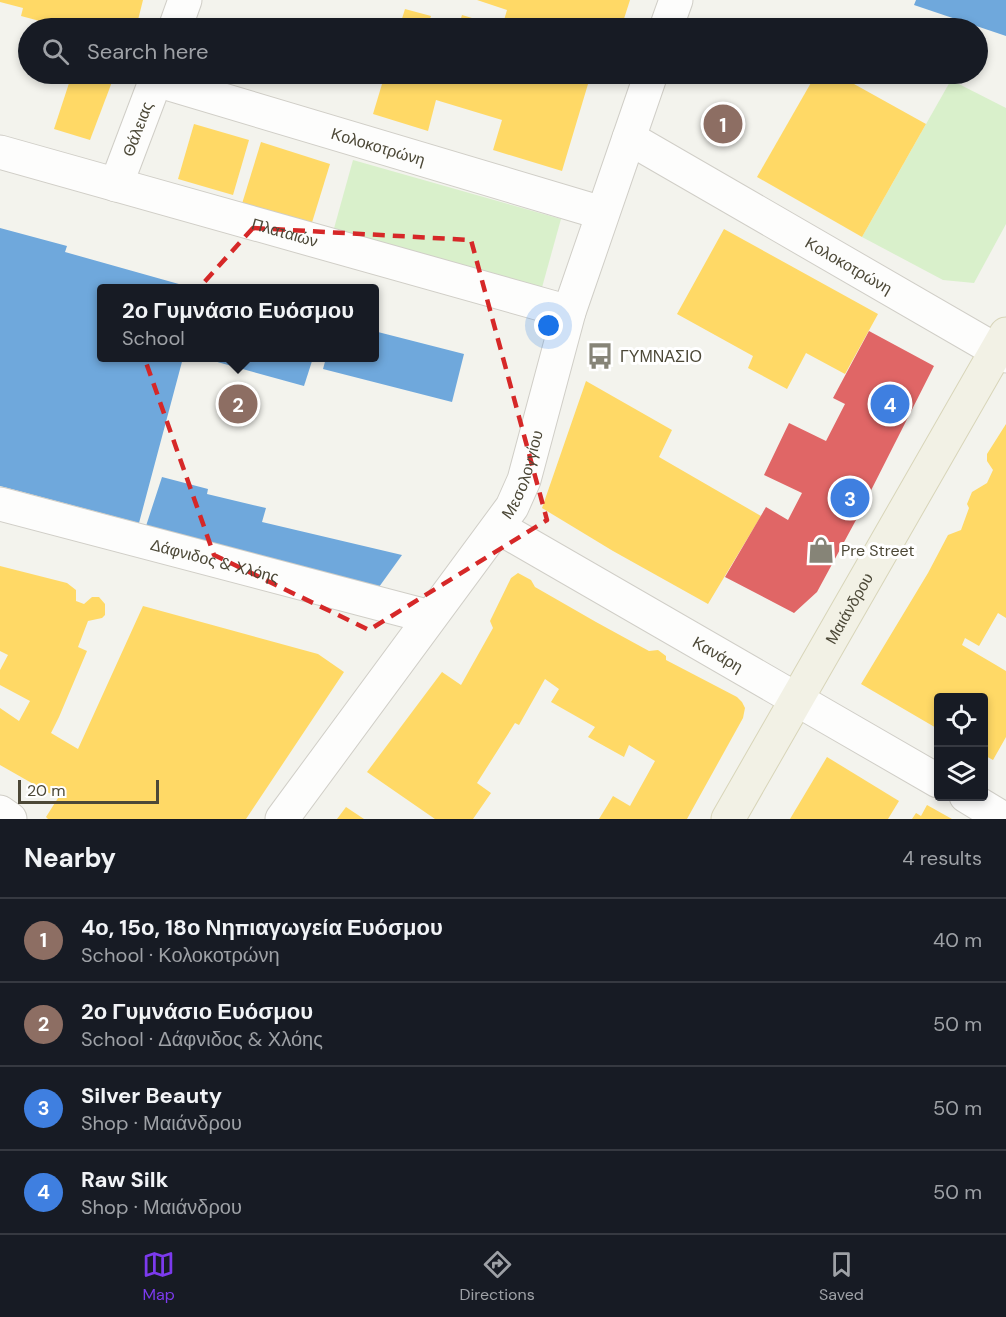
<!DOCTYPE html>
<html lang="en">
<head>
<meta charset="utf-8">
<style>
  :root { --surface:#171b24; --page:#20242c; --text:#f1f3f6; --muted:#9ea1a6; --line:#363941; --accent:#7c3aed }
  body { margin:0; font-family:"DM Sans",sans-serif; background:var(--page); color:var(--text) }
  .controls { position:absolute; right:18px; bottom:18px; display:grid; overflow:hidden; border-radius:6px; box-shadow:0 3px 9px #0003 }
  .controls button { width:54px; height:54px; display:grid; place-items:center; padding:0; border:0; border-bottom:2px solid var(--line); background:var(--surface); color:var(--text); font:30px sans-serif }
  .scale { position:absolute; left:18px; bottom:15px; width:141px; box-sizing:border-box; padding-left:6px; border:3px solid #4c4837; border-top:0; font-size:16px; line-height:21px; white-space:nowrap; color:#4c4837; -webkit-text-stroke:4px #fff; paint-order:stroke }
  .you { position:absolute; left:549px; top:326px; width:21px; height:21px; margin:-15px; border:4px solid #fff; border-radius:50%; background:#1a73e8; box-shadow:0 0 0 9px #1a73e833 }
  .badge { display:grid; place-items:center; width:39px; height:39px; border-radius:50%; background:var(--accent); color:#fff; font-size:20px; font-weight:700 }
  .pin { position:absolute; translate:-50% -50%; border:3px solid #fff; box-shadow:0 2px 6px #0006 }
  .popup { position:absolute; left:97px; top:284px; width:282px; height:78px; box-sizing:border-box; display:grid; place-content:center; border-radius:6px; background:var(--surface); filter:drop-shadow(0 2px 4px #0005); font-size:20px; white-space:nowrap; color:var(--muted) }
  .popup b { font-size:22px; color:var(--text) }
  .popup::after { content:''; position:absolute; left:50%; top:100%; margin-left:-12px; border:12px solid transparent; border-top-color:var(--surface) }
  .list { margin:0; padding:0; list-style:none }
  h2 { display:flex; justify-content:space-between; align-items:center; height:78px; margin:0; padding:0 24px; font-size:26px }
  h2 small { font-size:20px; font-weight:400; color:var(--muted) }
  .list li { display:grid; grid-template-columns:39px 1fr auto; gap:18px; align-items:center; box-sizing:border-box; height:84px; padding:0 24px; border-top:2px solid var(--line) }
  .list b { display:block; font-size:22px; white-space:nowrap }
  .list p { margin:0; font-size:20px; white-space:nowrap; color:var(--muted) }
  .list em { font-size:20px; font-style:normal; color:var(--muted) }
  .icon { flex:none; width:33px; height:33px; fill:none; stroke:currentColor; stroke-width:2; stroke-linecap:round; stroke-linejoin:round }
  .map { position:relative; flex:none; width:1006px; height:819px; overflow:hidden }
  .search { position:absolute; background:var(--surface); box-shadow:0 3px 9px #0003; left:18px; right:18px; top:18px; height:66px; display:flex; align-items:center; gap:15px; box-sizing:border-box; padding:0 21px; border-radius:33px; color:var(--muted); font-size:22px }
  .sheet { height:414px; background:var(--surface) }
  nav { display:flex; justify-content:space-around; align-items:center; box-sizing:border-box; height:84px; border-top:2px solid var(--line); background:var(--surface); font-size:16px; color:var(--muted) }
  nav a { display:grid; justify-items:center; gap:3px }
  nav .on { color:var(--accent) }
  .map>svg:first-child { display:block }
  .green { fill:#d9f0cb }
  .homes { fill:#ffd966 }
  .shops { fill:#e06666 }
  .schools { fill:#6fa8dc }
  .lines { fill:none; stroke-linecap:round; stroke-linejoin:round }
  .minor-casing { stroke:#d0cec7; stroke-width:35 }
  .major-casing { stroke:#d8d5b9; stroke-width:35 }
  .minor { stroke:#fdfdfc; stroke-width:33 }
  .major { stroke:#f2f1e5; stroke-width:33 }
  .marked { fill:none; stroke:#d62828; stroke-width:4.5; stroke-dasharray:12 8; stroke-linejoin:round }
  .labels { text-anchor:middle; stroke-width:6; stroke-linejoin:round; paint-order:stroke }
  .street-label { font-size:16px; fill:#4c4837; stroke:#fff }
  .poi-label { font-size:16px; fill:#4c4837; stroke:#fff; text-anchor:start }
</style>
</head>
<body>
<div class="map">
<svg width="1006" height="819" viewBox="0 0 1006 819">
  <rect width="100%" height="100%" fill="#f3f3ed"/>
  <g class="green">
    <path d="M 951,80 L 1006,108 L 1006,224 L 974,283 L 943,280 L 862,237 Z"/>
    <path d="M 353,160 L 561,219 L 541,291 L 333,232 Z"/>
  </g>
  <g class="homes">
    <path d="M 0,0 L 143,0 L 136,28 L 50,28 L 51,24 L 21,16 L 23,8 L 0,2 Z"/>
    <path d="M 477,0 L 630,0 L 621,28 L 458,28 L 462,15 L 502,27 L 507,10 Z"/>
    <path d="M 405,9 L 431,16 L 427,28 L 399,28 Z"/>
    <path d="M 72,74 L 115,74 L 90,140 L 54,129 Z"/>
    <path d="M 385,74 L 591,74 L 562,171 L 493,150 L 502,120 L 436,100 L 428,131 L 373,114 Z"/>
    <path d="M 816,74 L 836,74 L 926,124 L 862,237 L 757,177 Z"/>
    <path d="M 194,124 L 249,140 L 233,195 L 178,179 Z"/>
    <path d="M 261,142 L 330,164 L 310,229 L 241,207 Z"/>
    <path d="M 724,229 L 878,314 L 845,374 L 806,353 L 787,389 L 748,368 L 753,356 L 677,314 Z"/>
    <path d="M 586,381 L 672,430 L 659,457 L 761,516 L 708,604 L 613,551 L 542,508 Z"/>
    <path d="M 1006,424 L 1006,618 L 998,613 L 979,646 L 965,638 L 962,645 L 1006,671 L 1006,737 L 993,760 L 984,755 L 984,698 L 938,698 L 938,729 L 861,684 L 928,573 L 948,535 L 961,530 L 969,508 L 967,504 L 972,492 L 987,483 L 993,470 L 987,461 L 987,454 Z"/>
    <path d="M 0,566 L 67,583 L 76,590 L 76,601 L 84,604 L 92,597 L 99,597 L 105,604 L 105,615 L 102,618 L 88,621 L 78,647 L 87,651 L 59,717 L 51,733 L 78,749 L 143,606 L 318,654 L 344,672 L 246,819 L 48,819 L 46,817 L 58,798 L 0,765 L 0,708 L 19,721 L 30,701 L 0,685 L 0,670 L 8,655 L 0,651 Z"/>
    <path d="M 518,573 L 531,580 L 535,587 L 596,622 L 649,651 L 658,650 L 666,656 L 666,660 L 737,697 L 742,702 L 745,708 L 743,718 L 687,819 L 599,819 L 613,796 L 630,806 L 655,761 L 629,745 L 624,757 L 588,737 L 595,727 L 551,702 L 559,689 L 545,679 L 519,725 L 515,723 L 477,783 L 491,793 L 473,819 L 435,819 L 367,772 L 442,672 L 461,685 L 493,628 L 490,621 L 511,578 Z"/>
    <path d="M 827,757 L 899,801 L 888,819 L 790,819 Z"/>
    <path d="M 927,805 L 952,819 L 912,819 L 916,813 L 921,816 Z"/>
    <path d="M 346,807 L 364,819 L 337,819 Z"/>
  </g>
  <path class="shops" d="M 869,331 L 934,366 L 856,520 L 817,592 L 794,613 L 725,577 L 766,507 L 788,520 L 802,493 L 764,475 L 789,423 L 826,441 L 845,404 L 833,398 Z"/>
  <g class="schools">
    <path d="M 916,0 L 1006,0 L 1006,36 L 914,5 Z"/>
    <path d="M 0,228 L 67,246 L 65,252 L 193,288 L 101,288 L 101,358 L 183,358 L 139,523 L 0,486 Z"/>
    <path d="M 374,331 L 464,354 L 452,402 L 323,369 L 326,358 L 374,358 Z"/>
    <path d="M 203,358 L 313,358 L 304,386 Z"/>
    <path d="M 162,477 L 208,489 L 207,494 L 266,508 L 262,522 L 402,555 L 379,587 L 146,526 Z"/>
  </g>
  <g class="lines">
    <defs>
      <g id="minor">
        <path d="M 175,28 L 185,0"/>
        <path d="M 666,28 L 676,0"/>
        <path id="s1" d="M 156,80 L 602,213"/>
        <path id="s2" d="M 629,138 L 1006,356"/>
        <path id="s3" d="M 0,152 L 569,312"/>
        <path id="s4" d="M 116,185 L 158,74"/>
        <path id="s5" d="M 0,504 L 430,617"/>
        <path id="s6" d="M 498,527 L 938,781"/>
        <path d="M 966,796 L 1004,819"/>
        <path d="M 0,812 L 10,819"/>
        <path id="s7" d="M 282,819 L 512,507 L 524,480 L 569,312 L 651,74"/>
      </g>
      <g id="major">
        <path id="s8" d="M 728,819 L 1006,334"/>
      </g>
    </defs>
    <use href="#minor" class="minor-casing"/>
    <use href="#major" class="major-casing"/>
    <use href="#minor" class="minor"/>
    <use href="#major" class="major"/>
  </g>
  <path class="marked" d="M 253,228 L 471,240 L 547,520 L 369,630 L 214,555 L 142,351 Z"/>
  <defs>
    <symbol id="bus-bare" viewBox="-9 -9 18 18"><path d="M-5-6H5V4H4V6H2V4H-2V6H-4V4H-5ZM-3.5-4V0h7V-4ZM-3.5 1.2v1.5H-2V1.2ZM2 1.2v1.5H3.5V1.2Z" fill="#868477" stroke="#fff" stroke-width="2.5" paint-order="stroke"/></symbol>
    <symbol id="shop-bare" viewBox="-9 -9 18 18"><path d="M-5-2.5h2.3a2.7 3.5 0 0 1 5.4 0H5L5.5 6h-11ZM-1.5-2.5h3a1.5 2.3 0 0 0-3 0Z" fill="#868477" stroke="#fff" stroke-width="2.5" paint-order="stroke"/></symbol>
  </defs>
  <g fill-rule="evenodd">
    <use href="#bus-bare" x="581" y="337" width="38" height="38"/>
    <use href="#shop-bare" x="802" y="531" width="38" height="38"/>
  </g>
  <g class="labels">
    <g class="street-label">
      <text dy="6" stroke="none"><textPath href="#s4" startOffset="60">Θάλειας</textPath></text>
      <text dy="6" stroke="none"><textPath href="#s1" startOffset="232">Κολοκοτρώνη</textPath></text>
      <text dy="6" stroke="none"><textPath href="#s3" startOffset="296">Πλαταιών</textPath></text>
      <text dy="6" stroke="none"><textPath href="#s2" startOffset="254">Κολοκοτρώνη</textPath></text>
      <text dy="6" stroke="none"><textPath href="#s7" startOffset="422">Μεσολογγίου</textPath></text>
      <text dy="6" stroke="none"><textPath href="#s5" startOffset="222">Δάφνιδος &amp; Χλόης</textPath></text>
      <text dy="6" stroke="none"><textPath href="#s8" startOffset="243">Μαιάνδρου</textPath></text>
      <text dy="6" stroke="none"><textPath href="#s6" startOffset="254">Κανάρη</textPath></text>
    </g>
    <g class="poi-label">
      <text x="620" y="362">ΓΥΜΝΑΣΙΟ</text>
      <text x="841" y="556">Pre Street</text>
    </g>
  </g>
</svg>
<div class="controls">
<button><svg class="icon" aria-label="locate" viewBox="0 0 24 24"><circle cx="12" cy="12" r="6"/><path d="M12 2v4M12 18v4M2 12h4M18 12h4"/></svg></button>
<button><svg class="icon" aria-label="layers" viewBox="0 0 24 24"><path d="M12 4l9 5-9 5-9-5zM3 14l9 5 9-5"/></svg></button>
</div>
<div class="scale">20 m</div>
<div class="you"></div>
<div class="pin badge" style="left:723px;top:124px;background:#8d6e63">1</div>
<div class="pin badge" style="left:238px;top:404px;background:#8d6e63">2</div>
<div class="popup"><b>2ο Γυμνάσιο Ευόσμου</b>School</div>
<div class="pin badge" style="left:850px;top:498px;background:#3f7fe0">3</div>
<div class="pin badge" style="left:890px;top:404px;background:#3f7fe0">4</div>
<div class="search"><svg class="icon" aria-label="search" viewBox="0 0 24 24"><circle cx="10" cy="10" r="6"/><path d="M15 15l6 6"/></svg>Search here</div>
</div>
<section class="sheet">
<h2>Nearby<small>4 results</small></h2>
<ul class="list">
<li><span class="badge" style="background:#8d6e63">1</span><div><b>4ο, 15ο, 18ο Νηπιαγωγεία Ευόσμου</b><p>School · Κολοκοτρώνη</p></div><em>40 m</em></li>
<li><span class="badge" style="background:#8d6e63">2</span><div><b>2ο Γυμνάσιο Ευόσμου</b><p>School · Δάφνιδος &amp; Χλόης</p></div><em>50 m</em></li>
<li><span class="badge" style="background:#3f7fe0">3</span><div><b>Silver Beauty</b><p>Shop · Μαιάνδρου</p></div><em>50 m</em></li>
<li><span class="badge" style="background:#3f7fe0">4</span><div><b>Raw Silk</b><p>Shop · Μαιάνδρου</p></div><em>50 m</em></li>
</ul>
</section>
<nav>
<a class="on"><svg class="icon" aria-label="map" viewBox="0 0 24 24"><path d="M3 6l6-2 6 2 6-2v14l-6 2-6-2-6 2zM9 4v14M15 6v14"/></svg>Map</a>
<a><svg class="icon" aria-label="directions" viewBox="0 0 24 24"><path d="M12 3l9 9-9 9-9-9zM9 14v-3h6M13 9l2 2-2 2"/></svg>Directions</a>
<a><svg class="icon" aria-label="saved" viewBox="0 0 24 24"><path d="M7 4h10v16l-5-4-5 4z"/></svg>Saved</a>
</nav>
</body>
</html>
